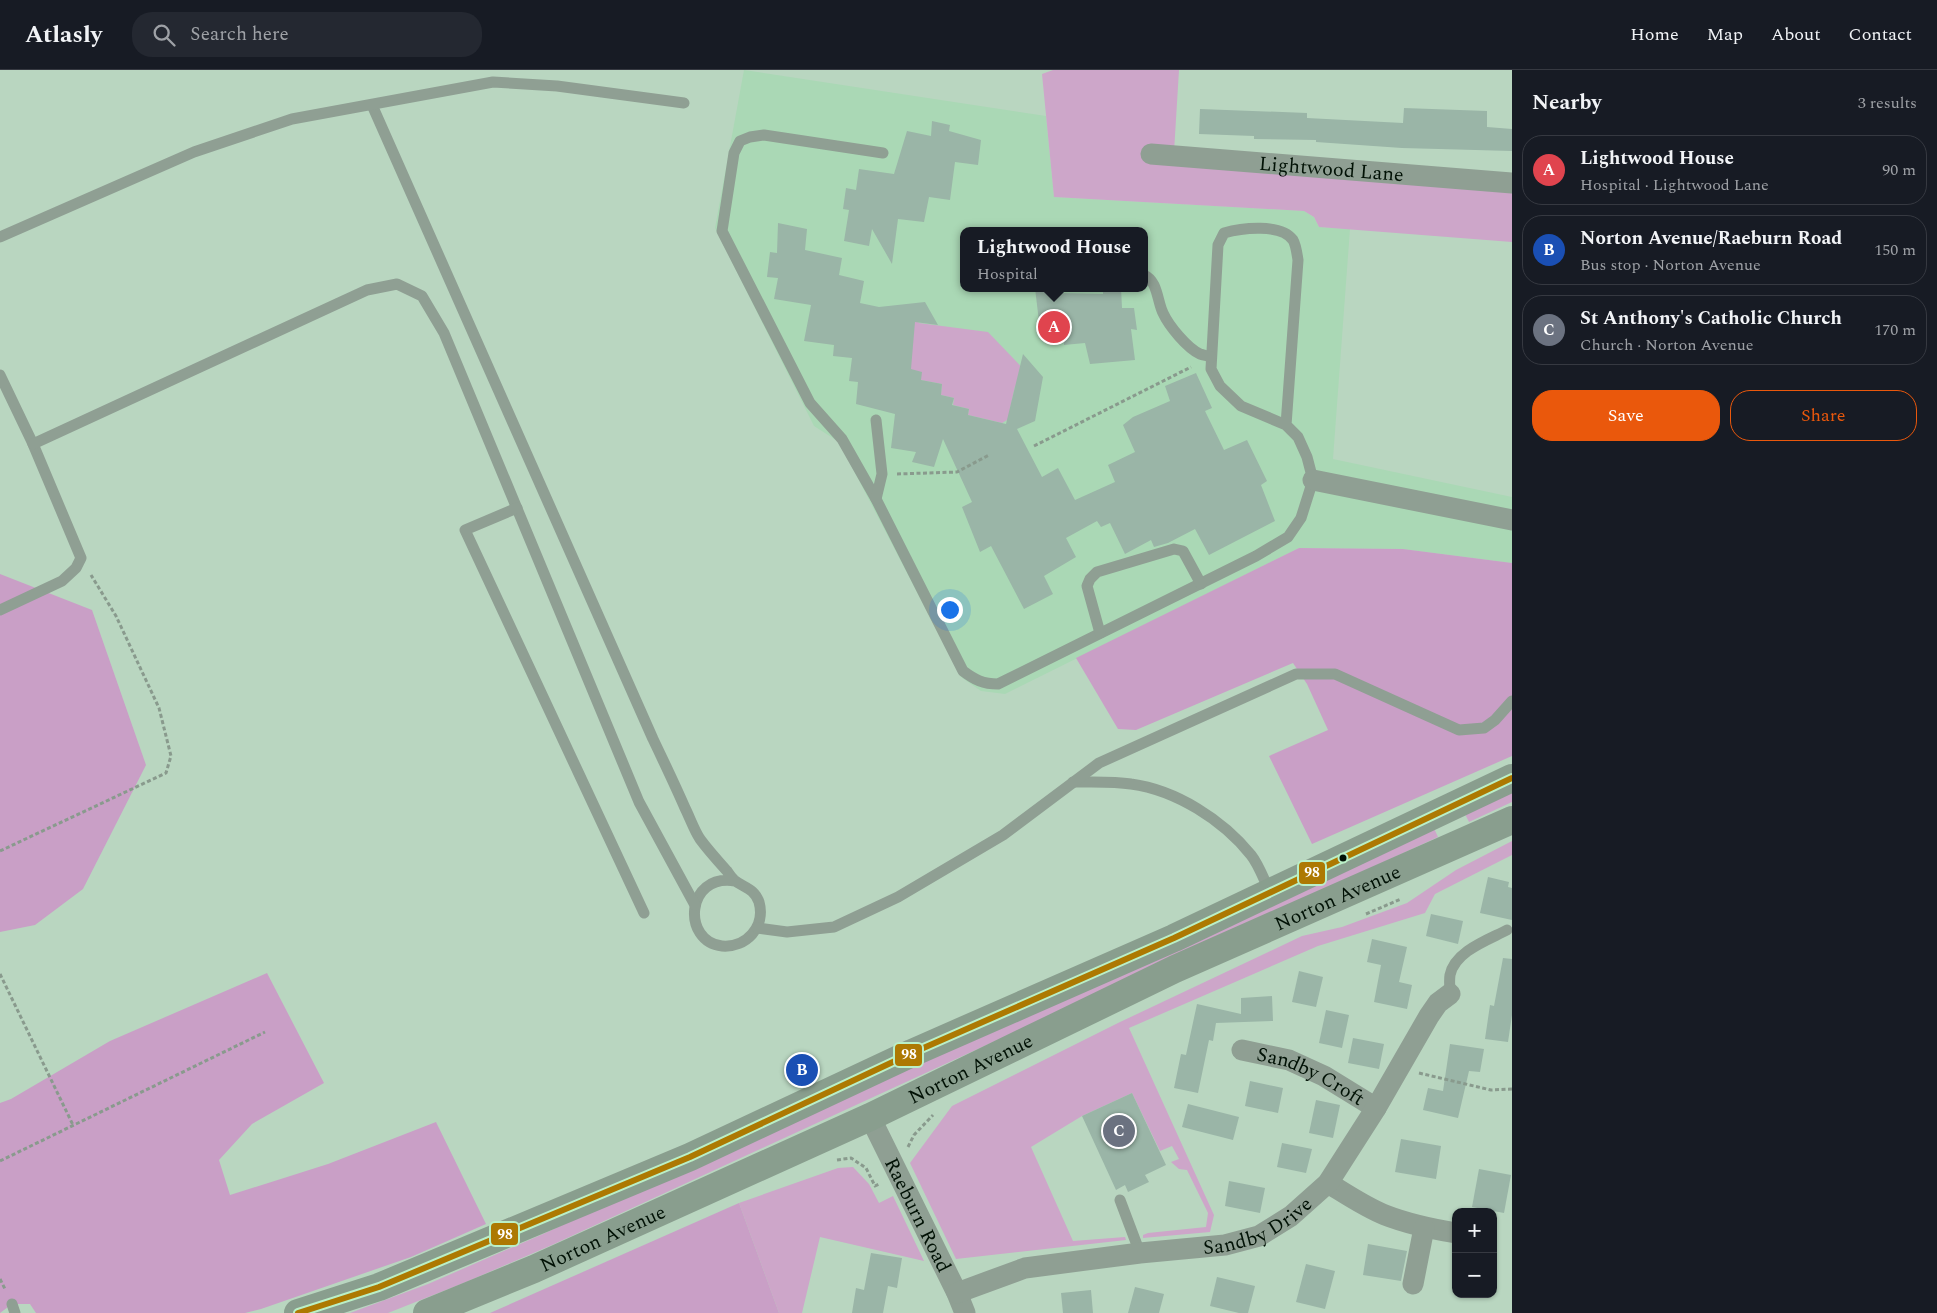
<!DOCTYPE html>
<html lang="en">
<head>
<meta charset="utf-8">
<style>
  :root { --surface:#171b24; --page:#242831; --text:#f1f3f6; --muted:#9ea1a6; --line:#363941; --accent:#ea580c }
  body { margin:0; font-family:Spectral,serif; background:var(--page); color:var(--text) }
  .controls { position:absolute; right:15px; bottom:15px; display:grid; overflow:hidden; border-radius:10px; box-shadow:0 1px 4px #0004 }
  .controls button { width:45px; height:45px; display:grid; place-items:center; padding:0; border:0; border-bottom:1px solid var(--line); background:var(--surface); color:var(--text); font:25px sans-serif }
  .you { position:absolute; left:949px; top:539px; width:18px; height:18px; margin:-12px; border:4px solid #fff; border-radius:50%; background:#1a73e8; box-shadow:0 0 0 8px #1a73e833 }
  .badge { display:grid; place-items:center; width:32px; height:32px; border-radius:50%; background:var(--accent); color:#fff; font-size:16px; font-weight:700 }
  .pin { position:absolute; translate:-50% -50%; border:2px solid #fff; box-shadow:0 1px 5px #0006 }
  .popup { position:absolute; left:960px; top:157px; width:188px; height:65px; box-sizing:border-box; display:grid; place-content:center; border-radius:10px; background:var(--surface); filter:drop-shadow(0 1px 4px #0005); font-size:16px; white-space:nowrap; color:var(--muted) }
  .popup b { font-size:19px; color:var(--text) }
  .popup::after { content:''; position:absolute; left:50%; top:100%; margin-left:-10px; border:10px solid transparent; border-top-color:var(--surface) }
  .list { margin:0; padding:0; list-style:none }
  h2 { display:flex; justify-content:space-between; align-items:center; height:65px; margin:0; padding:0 20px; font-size:21px }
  h2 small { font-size:16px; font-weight:400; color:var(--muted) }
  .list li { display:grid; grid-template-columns:32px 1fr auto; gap:15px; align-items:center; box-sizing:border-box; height:70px; margin:0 10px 10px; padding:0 10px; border:1px solid var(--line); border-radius:20px }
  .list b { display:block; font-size:19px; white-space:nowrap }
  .list p { margin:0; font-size:16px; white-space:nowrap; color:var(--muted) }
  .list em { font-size:16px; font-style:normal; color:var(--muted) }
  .actions { display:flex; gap:10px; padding:15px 20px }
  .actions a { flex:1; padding:11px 0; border:1px solid var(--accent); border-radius:20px; text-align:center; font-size:18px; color:var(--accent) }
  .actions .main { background:var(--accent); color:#fff }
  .icon { flex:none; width:28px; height:28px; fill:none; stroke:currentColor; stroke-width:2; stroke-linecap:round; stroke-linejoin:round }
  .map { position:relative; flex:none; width:1512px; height:1243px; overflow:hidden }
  header { display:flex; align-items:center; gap:30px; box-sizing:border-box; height:70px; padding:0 25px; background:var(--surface); border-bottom:1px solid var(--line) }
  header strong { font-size:24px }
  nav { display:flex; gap:28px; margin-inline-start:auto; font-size:18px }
  .search { width:350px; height:45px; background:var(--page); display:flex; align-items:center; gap:12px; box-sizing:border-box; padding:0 18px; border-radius:20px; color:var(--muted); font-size:19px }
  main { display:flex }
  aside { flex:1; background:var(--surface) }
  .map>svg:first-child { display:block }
  .built { fill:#aad8b5; fill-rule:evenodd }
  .green { fill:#cda6c9 }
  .forest { fill:#c99fc6 }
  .building { fill:#9ab5a7 }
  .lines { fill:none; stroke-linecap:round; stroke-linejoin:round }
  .path { stroke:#899a8d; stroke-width:3; stroke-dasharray:4 2.5; stroke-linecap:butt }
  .lane { stroke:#8f9f93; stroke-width:11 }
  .street { stroke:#8f9f93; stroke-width:21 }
  .highway { stroke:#899e8e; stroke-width:28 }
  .bus-1-casing { stroke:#baf0c7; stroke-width:10 }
  .bus-1 { stroke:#ad7902; stroke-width:6 }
  .bus-dot { fill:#011105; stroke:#baf0c7; stroke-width:2 }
  .labels { text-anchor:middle; stroke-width:4.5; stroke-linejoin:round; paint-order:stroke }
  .street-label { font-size:20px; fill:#011105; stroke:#baf0c7 }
  .line-badge { stroke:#baf0c7; stroke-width:2 }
  .badge-label { font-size:14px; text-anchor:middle; font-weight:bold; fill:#fff }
</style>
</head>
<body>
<header>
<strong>Atlasly</strong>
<div class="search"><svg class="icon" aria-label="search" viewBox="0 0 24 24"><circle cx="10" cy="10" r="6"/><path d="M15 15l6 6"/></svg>Search here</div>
<nav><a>Home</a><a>Map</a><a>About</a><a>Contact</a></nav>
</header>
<main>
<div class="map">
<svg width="1512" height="1243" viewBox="0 0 1512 1243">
  <rect width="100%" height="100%" fill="#b9d6c0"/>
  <path class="built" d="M 744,0 L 1046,46 L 1054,127 L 1304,141 L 1314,147 L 1319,157 L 1350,159 L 1333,389 L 1512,427 L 1512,493 L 1403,479 L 1299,478 L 1005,624 L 981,621 L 961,607 L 839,372 L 814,356 L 715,158 ZM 964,161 L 1144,161 L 1144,218 L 964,218 Z"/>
  <g class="green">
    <path d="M 1053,0 L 1179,0 L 1174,82 L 1512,121 L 1512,172 L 1319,157 L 1314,147 L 1304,141 L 1054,127 L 1042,4 Z"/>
    <path d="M 913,244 L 919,253 L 988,262 L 1033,309 L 1015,316 L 1010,339 L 1024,340 L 1002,353 L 968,345 L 969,339 L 953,335 L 954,328 L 941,325 L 942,314 L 921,310 L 895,295 Z"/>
    <path d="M 1512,717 L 1512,732 L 1469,752 L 1463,740 Z"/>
    <path d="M 1432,754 L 1438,767 L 552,1175 L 466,1212 L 388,1243 L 350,1243 L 428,1214 L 543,1164 Z"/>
    <path d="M 1512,771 L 1512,785 L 1435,824 L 1425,843 L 1318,876 L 1129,958 L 1214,1145 L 1210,1162 L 1143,1168 L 1143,1165 L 1148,1163 L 1206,1157 L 1208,1143 L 1187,1100 L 1179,1099 L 1171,1092 L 1179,1089 L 1172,1076 L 1160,1081 L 1132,1023 L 1082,1046 L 1031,1077 L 1073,1171 L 1125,1167 L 1126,1170 L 956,1189 L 910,1093 L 952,1036 L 1118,953 L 1302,866 L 1342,857 L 1407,833 L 1456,800 Z"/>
    <path d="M 853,1097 L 869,1114 L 879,1133 L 893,1126 L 924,1191 L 820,1167 L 802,1243 L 779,1243 L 739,1133 L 838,1098 Z"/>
  </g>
  <g class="forest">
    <path d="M 1299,478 L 1403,479 L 1512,493 L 1512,686 L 1312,774 L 1269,686 L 1328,660 L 1307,614 L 1293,593 L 1136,660 L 1118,659 L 1076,588 Z"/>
    <path d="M 0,504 L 92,540 L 146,695 L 83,819 L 35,855 L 0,862 Z"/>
    <path d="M 267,903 L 324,1013 L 252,1054 L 219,1090 L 230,1125 L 328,1094 L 436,1052 L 486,1154 L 411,1187 L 261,1239 L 245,1243 L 36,1243 L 30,1234 L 12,1234 L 0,1243 L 0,1033 L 11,1029 L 110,971 Z"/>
    <path d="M 739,1133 L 779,1243 L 490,1243 Z"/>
  </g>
  <g class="building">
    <path d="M 1404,38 L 1487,41 L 1487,57 L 1512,59 L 1512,81 L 1402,78 L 1316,72 L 1316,70 L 1254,69 L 1254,66 L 1199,64 L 1200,39 L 1307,43 L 1307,48 L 1403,53 Z"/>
    <path d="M 932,51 L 950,55 L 949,61 L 981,70 L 978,95 L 955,92 L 950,130 L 929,127 L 924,152 L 898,149 L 892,194 L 872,159 L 869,176 L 844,171 L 849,140 L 843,139 L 846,118 L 856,120 L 859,99 L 894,104 L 907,61 L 931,66 Z"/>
    <path d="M 778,153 L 807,159 L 805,180 L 842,188 L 839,205 L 864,211 L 860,233 L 879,237 L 925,232 L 938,255 L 915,252 L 911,299 L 922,302 L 921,310 L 942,314 L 941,325 L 954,328 L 952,335 L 969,339 L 968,345 L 1006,354 L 1023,284 L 1043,307 L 1035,351 L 1017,359 L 1042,407 L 1058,398 L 1075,430 L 1115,412 L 1108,395 L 1135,382 L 1123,355 L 1133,347 L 1170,331 L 1165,316 L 1196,303 L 1212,338 L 1205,341 L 1224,380 L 1247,370 L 1267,411 L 1261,415 L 1275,451 L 1209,485 L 1195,459 L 1168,473 L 1154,477 L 1151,470 L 1125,484 L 1110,453 L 1101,457 L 1097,451 L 1066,468 L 1076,487 L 1044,506 L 1053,524 L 1024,539 L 991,476 L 980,482 L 962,437 L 972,432 L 943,369 L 934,397 L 912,392 L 916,382 L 891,378 L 895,344 L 856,334 L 858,312 L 849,311 L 852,288 L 833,286 L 834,275 L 804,271 L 811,235 L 774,229 L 778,208 L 767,207 L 770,182 L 777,183 Z"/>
    <path d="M 1035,218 L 1058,218 L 1059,223 L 1103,224 L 1103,218 L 1121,218 L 1122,238 L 1134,238 L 1137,260 L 1131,259 L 1135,290 L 1090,294 L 1085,273 L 1064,275 L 1062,255 L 1040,260 Z"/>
    <path d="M 1488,807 L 1509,812 L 1508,817 L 1512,818 L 1512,850 L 1480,843 Z"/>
    <path d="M 1431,844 L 1463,851 L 1458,874 L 1426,866 Z"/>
    <path d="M 1372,869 L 1407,877 L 1399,912 L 1412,915 L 1407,939 L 1374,932 L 1381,895 L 1367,892 Z"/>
    <path d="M 1503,888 L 1512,889 L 1512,945 L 1508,972 L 1485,969 L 1490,935 L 1494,936 Z"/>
    <path d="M 1299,901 L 1323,907 L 1316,937 L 1292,932 Z"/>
    <path d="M 1272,926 L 1273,951 L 1216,953 L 1213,971 L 1209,970 L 1198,1023 L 1174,1018 L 1181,984 L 1186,985 L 1197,934 L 1241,944 L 1241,928 Z"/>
    <path d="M 1326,940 L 1349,945 L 1342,978 L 1319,973 Z"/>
    <path d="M 1353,968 L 1384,974 L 1379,999 L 1348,993 Z"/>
    <path d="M 1450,974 L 1484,979 L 1480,1002 L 1469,1001 L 1458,1048 L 1423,1040 L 1428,1018 L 1443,1021 Z"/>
    <path d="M 1250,1011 L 1283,1018 L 1278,1043 L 1245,1036 Z"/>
    <path d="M 1132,1023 L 1166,1095 L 1145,1105 L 1149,1112 L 1128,1122 L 1125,1115 L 1116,1120 L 1082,1046 Z"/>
    <path d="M 1316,1030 L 1340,1035 L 1333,1068 L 1309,1063 Z"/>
    <path d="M 1188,1034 L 1239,1047 L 1233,1070 L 1182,1057 Z"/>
    <path d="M 1401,1069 L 1441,1076 L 1436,1109 L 1395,1102 Z"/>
    <path d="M 1282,1073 L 1312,1079 L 1306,1103 L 1277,1097 Z"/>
    <path d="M 1479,1099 L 1511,1105 L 1504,1143 L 1472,1137 Z"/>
    <path d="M 1229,1111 L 1265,1118 L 1260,1143 L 1225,1136 Z"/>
    <path d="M 1368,1174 L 1407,1181 L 1401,1211 L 1363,1205 Z"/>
    <path d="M 871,1183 L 902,1188 L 897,1218 L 888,1216 L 883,1243 L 852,1243 L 856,1218 L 864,1220 Z"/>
    <path d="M 1306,1194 L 1335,1201 L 1325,1239 L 1296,1232 Z"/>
    <path d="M 1217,1207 L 1255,1216 L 1248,1243 L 1239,1243 L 1210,1236 Z"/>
    <path d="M 1135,1217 L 1164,1224 L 1159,1243 L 1128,1243 Z"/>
    <path d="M 1091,1220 L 1093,1243 L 1063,1243 L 1061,1223 Z"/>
  </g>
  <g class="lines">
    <g class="path">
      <path d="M 1034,376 L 1191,297"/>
      <path d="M 897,404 L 957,402 L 989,385"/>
      <path d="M 0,781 L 166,703 L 171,686 L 159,638 L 116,546 L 91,505"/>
      <path d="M 1366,844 L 1401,829"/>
      <path d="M 0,904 L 73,1055"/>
      <path d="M 1419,1003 L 1491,1020 L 1512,1019"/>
      <path d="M 908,1077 L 914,1065 L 933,1045"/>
      <path d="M 837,1090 L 851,1088 L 866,1098 L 875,1116 L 879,1114"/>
      <path d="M 0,1091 L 265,962"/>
      <path d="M 0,1209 L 5,1219"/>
    </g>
    <g class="lane">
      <path d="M 372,35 L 653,669 C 664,692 675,715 685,738 C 690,748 694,760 700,769 C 708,780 718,791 727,801 C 729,804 732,808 734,810 C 744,818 754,818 759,832 C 766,857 746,878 722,876 C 682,872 685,803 735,811"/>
      <path d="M 883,83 L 764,65 L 750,67 L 740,71 L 734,83 L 722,161 L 810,333 L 842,369 L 876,429 L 963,601 C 975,610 983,614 998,614 L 1256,486 L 1288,467 L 1301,448 L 1313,410 L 1307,387 L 1298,367 L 1286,355 L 1241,336 L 1220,316 L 1211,299 L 1218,175 L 1224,163 C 1241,158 1281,153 1293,170 C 1296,175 1297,184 1298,190 L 1286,355"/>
      <path d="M 0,167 L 194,82 L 292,49 L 493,12 L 557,16 L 684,33"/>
      <path d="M 1144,205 C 1158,211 1157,231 1163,243 C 1169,256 1187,278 1200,284 C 1203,285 1208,286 1211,287"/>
      <path d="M 0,305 L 33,374 L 81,488 L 76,498 L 62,511 L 0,540"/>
      <path d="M 33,374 L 367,220 L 397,214 L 422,226 L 444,263 L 639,732 L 695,835"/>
      <path d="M 876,429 L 882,404 L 876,350"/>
      <path d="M 517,438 L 465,460 L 644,843"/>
      <path d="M 1100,563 L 1087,516 L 1090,509 L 1097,502 L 1174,479 L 1183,481 L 1201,514"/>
      <path d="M 1073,712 C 1092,712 1113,711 1131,714 C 1176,720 1223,750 1251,785 C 1259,795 1264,810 1270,822"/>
      <path d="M 757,858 L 787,862 L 834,857 L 898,827 L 1003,765 L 1099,693 L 1296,604 L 1335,604 L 1459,660 L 1484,658 L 1495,650 L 1512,631"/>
      <path d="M 1450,924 C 1450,918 1449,911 1450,905 C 1455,881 1488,870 1507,860"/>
      <path d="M 1120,1130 L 1140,1183"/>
      <path d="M 12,1234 L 15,1243"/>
    </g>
    <g class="street">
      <path id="s1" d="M 1151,84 L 1512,113"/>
      <path d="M 1313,410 L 1512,450"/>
      <path id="s2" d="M 1242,980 L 1289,990 L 1324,1006 L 1376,1038"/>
      <path id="s3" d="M 870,1047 L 957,1223 L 965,1243"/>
      <path d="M 1328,1113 C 1346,1124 1365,1137 1385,1145 C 1408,1154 1432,1159 1456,1163"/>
      <path d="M 1413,1214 L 1424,1158"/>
      <path id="s4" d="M 957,1223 L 1025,1198 L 1140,1183 L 1225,1175 L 1259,1166 L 1291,1146 L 1328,1113 L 1376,1038 L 1429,946 L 1438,933 L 1450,924"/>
    </g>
    <g class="highway">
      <path d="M 298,1243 L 379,1217 L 690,1087 L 912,983 L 1174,868 L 1512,708"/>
      <path id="s5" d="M 427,1243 L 534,1199 L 870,1047 L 1175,899 L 1512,750"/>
    </g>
    <defs>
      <path id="bus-1" d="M 298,1243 L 379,1217 L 690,1087 L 912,983 L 1174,868 L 1512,708"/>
    </defs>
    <use href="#bus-1" class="bus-1-casing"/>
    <use href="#bus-1" class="bus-1"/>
  </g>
  <circle class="bus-dot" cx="1343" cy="788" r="4.5"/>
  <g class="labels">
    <g class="street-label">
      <text dy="7" stroke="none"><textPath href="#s1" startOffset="181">Lightwood Lane</textPath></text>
      <text dy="7" stroke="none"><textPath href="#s5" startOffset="1001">Norton Avenue</textPath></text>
      <text dy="7" stroke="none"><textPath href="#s5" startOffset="596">Norton Avenue</textPath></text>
      <text dy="7" stroke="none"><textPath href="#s2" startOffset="74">Sandby Croft</textPath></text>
      <text dy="7" stroke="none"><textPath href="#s3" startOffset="109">Raeburn Road</textPath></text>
      <text dy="7" stroke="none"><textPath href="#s4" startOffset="311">Sandby Drive</textPath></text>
      <text dy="7" stroke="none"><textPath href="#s5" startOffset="191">Norton Avenue</textPath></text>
    </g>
  </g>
  <g class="line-badge">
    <rect x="1298" y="791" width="28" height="24" rx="5" fill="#ad7902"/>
    <rect x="894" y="973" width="29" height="24" rx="5" fill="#ad7902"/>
    <rect x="490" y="1152" width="29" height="24" rx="5" fill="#ad7902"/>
  </g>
  <g class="badge-label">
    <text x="1312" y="807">98</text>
    <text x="909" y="989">98</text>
    <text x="505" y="1169">98</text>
  </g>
</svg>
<div class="controls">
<button>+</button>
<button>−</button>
</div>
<div class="you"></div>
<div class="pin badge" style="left:1054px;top:257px;background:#e0444e">A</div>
<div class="popup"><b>Lightwood House</b>Hospital</div>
<div class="pin badge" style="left:802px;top:1000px;background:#1a4fb4">B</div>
<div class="pin badge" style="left:1119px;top:1061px;background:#6b7280">C</div>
</div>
<aside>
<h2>Nearby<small>3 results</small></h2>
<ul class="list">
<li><span class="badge" style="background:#e0444e">A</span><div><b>Lightwood House</b><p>Hospital · Lightwood Lane</p></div><em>90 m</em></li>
<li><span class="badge" style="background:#1a4fb4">B</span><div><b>Norton Avenue/Raeburn Road</b><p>Bus stop · Norton Avenue</p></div><em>150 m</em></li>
<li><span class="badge" style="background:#6b7280">C</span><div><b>St Anthony's Catholic Church</b><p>Church · Norton Avenue</p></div><em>170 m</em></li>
</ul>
<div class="actions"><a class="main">Save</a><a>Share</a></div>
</aside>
</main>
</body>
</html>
